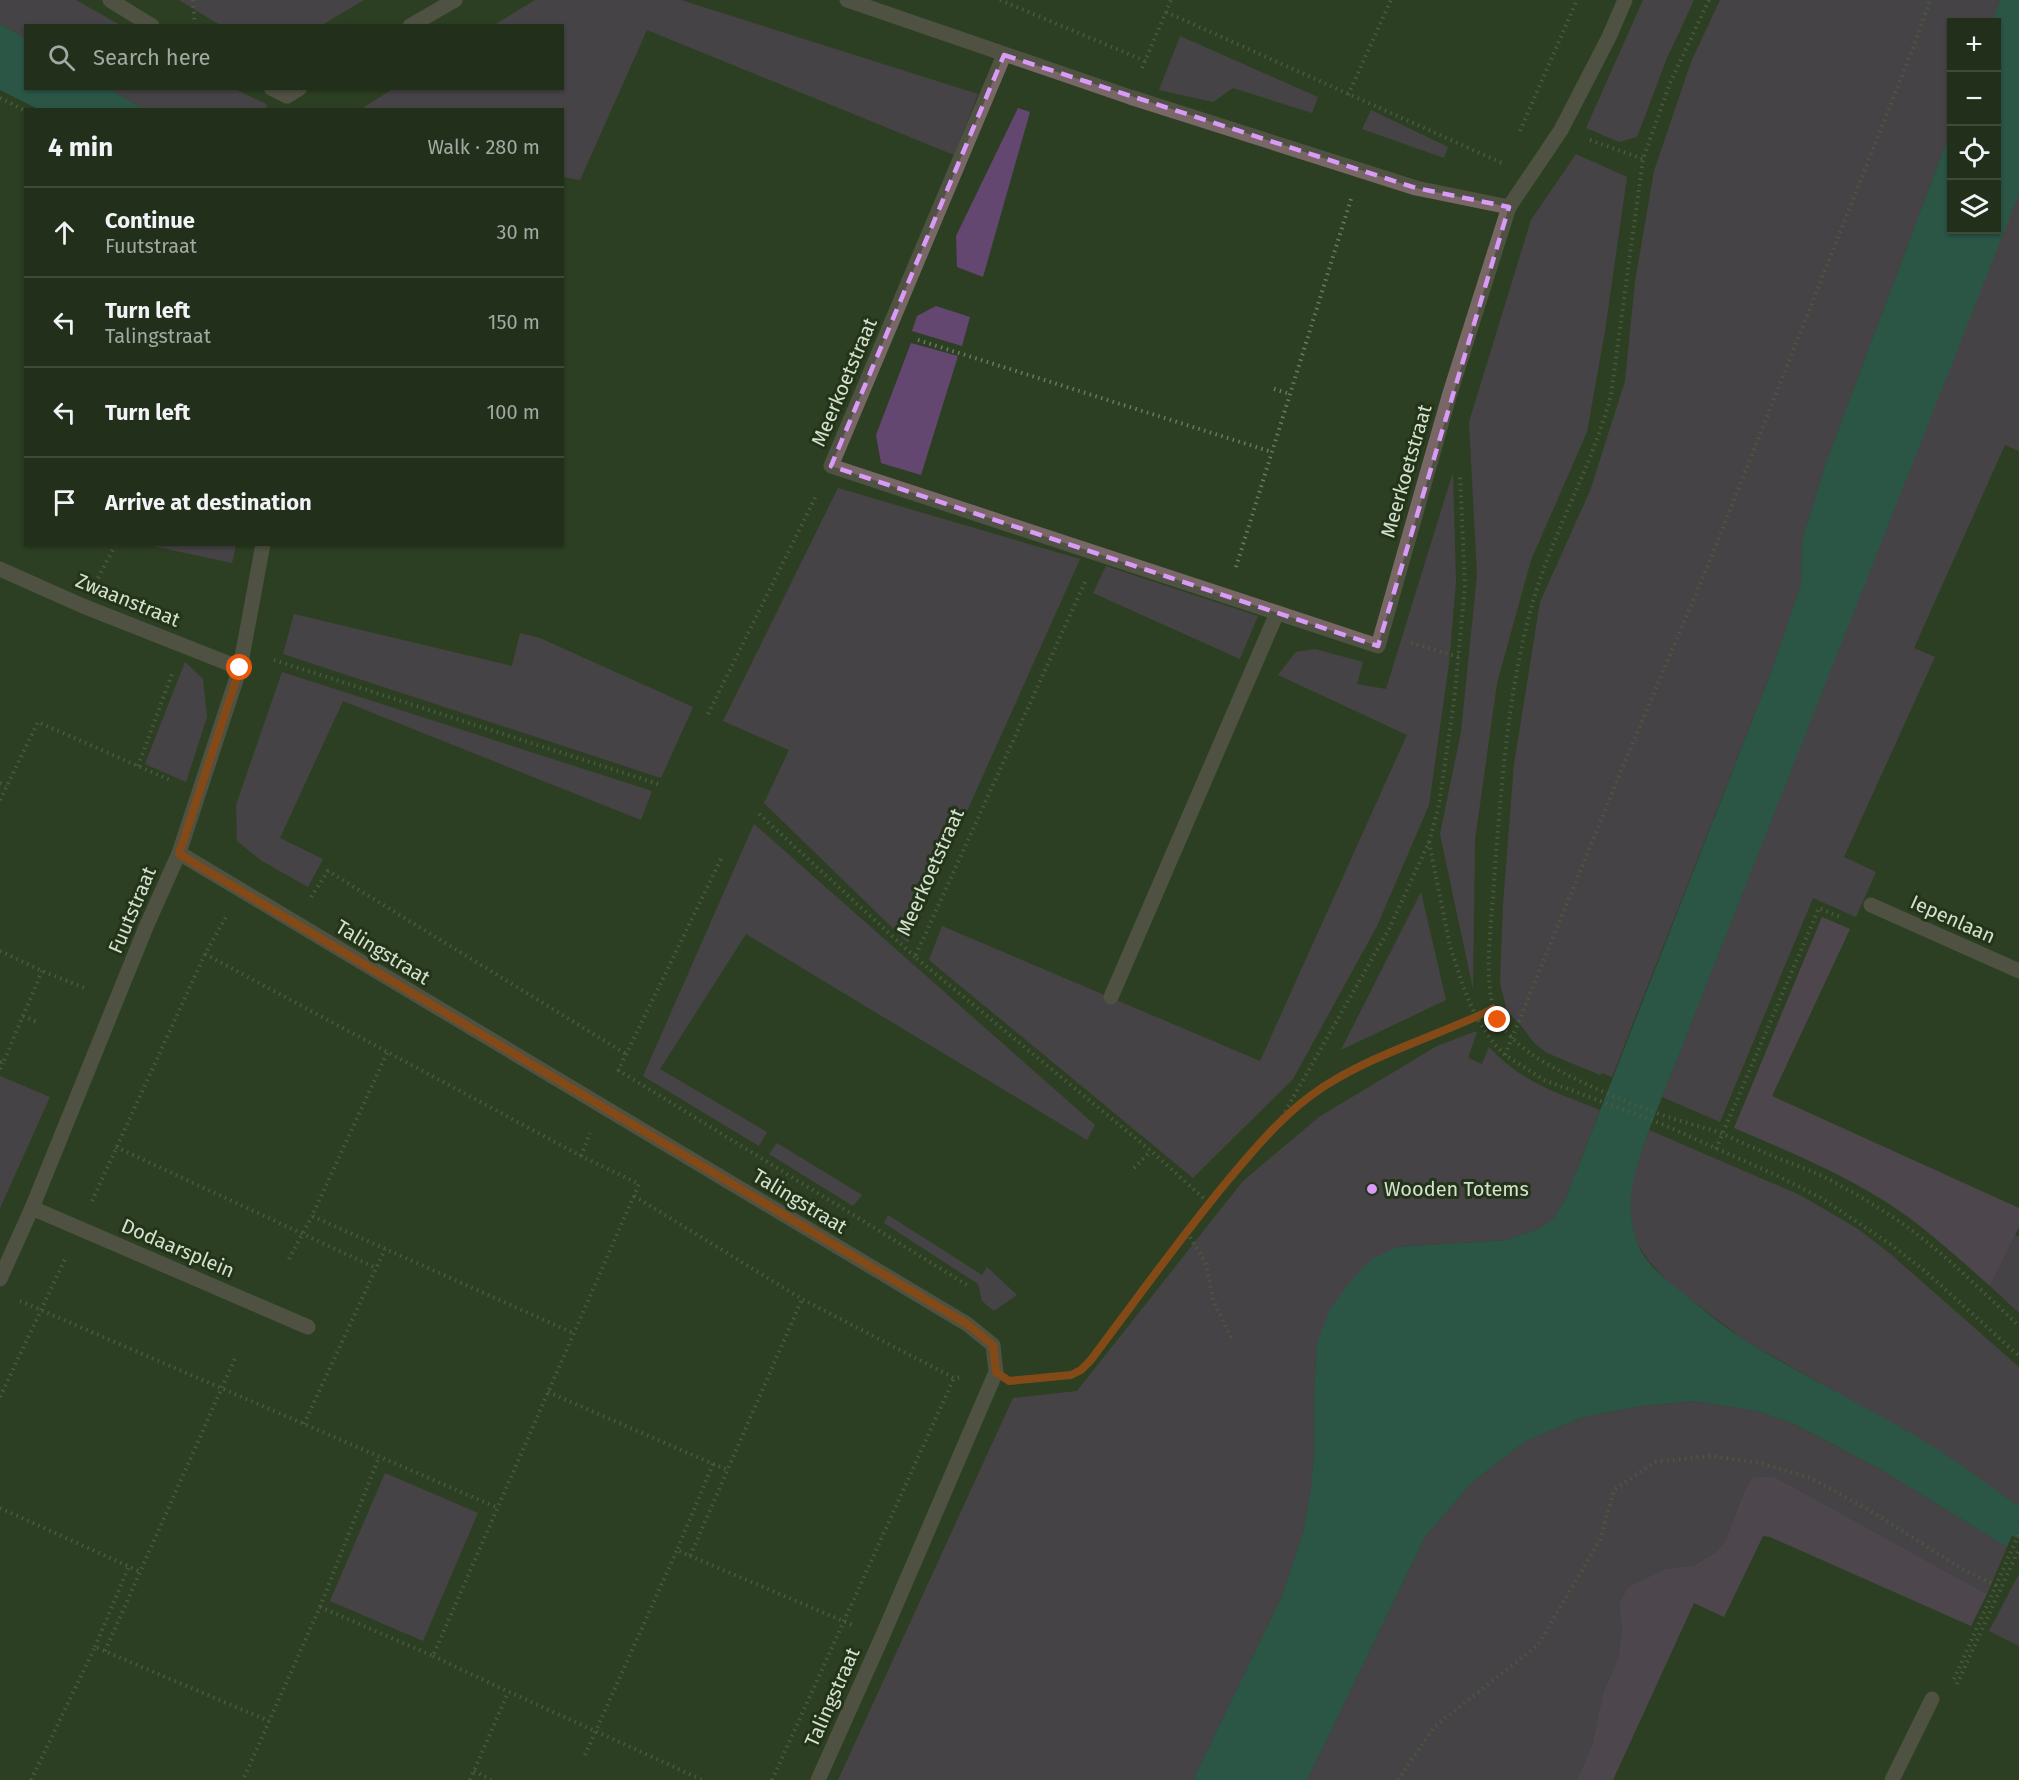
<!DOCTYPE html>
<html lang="en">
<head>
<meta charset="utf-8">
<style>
  :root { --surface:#222f1a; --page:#2a3723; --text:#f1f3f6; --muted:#a2a9a2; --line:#3f4a39 }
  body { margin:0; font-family:"Fira Sans",sans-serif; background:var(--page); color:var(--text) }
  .controls { position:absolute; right:18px; top:18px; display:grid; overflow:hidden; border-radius:0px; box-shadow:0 2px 4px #0004 }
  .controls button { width:54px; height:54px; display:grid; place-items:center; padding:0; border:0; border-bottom:2px solid var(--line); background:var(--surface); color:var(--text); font:30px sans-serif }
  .stop { position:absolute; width:18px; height:18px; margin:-14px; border:4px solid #ea580c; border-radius:50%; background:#fff }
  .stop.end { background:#ea580c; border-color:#fff; box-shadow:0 2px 6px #0008 }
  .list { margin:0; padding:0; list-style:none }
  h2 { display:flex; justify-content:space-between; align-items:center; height:78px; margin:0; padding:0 24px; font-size:26px }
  h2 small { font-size:20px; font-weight:400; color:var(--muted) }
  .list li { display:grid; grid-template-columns:39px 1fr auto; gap:18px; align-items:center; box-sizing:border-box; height:90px; padding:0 24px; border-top:2px solid var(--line) }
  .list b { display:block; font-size:22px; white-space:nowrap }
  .list p { margin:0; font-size:20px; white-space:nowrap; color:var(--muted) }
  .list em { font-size:20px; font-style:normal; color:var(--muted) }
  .icon { flex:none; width:33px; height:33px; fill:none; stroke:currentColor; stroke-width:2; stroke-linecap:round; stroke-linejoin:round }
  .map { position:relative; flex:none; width:2019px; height:1780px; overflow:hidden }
  .search { position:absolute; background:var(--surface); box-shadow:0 2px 4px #0004; left:24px; top:24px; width:540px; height:66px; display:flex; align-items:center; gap:15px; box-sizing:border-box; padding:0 21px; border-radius:0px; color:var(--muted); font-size:22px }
  .panel { position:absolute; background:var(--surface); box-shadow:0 2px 4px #0004; left:24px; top:108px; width:540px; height:438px; border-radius:0px }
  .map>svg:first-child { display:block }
  .green { fill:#644771 }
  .forest { fill:#735082 }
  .water { fill:#297171 }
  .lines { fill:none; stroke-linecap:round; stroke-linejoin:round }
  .stream { stroke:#297171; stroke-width:14 }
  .path { stroke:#6a7961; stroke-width:4; stroke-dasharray:1.5 4.5; stroke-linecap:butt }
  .minor { stroke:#796768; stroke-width:15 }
  .route { stroke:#ea580c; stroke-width:8 }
  .marked { fill:none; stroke:#da9af7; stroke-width:4.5; stroke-dasharray:12 8; stroke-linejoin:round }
  .poi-dot { fill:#da9af7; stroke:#233419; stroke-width:2 }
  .labels { text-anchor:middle; stroke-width:6; stroke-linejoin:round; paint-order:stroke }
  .street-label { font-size:20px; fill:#d5e1d0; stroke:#233419 }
  .poi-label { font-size:20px; fill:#d5e1d0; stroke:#233419; text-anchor:start }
</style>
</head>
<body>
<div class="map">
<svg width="2019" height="1780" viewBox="0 0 2019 1780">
  <rect width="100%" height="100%" fill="#2d3f22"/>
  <g class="green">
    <path d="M 0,0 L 76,0 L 120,25 L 26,26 L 25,38 L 0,24 Z"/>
    <path d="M 179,0 L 364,0 L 320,26 L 220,25 Z"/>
    <path d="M 535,0 L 681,0 L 978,94 L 954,155 L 647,30 L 580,180 L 563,177 L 562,110 L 364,109 L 364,107 L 393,89 L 562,88 L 562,26 L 494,25 Z"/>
    <path d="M 1643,0 L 1694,0 L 1667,58 L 1637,137 L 1619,142 L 1586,128 Z"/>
    <path d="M 1720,0 L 2000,0 L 1992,22 L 1952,22 L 1951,130 L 1827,460 L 1802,540 L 1801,585 L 1773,667 L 1612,1077 L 1602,1073 L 1600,1075 L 1547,1053 L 1534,1043 L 1523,1028 L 1507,1011 L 1500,983 L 1503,905 L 1514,764 L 1540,602 L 1590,491 L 1625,381 L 1635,282 L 1654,171 L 1691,62 Z"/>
    <path d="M 1180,36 L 1318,97 L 1312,113 L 1233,88 L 1213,102 L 1159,90 Z"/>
    <path d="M 109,89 L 235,89 L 266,104 L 268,109 L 143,109 Z"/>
    <path d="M 1018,108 L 1030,112 L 983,277 L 957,267 L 956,236 Z"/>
    <path d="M 1371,110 L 1448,147 L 1444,158 L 1362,129 Z"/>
    <path d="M 1576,154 L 1627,177 L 1605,331 L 1587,432 L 1531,560 L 1497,683 L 1475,840 L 1473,989 L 1440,834 L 1461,732 L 1477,575 L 1469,422 L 1531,220 Z"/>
    <path d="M 2019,192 L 2019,451 L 2005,445 L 1914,648 L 1935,657 L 1844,857 L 1876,872 L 1856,917 L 1813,898 L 1720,1122 L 1662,1097 Z"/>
    <path d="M 936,306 L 970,317 L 962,346 L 912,331 L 917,316 Z"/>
    <path d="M 911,343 L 958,356 L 921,475 L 881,463 L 876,435 Z"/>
    <path d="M 1453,472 L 1456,582 L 1449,663 L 1429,805 L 1377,926 L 1293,1079 L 1193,1178 L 929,960 L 942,926 L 1260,1061 L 1407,735 L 1278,675 L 1296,652 L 1315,649 L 1363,662 L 1357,684 L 1386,689 Z"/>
    <path d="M 838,488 L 1080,559 L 908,943 L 764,803 L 789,750 L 723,721 Z"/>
    <path d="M 148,545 L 236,545 L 232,563 Z"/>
    <path d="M 1106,566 L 1258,616 L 1240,659 L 1093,593 Z"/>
    <path d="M 294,614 L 512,666 L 520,633 L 540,638 L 693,707 L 661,778 L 283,654 Z"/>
    <path d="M 185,662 L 203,679 L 207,717 L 186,782 L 145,764 Z"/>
    <path d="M 282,672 L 652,791 L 641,820 L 343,701 L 280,838 L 323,859 L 308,887 L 262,861 L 237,841 L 236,805 Z"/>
    <path d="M 754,824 L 1095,1125 L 1087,1140 L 746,934 L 660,1069 L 767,1132 L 759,1146 L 643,1076 Z"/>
    <path d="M 1421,892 L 1446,1000 L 1341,1050 Z"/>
    <path d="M 1474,1032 L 1477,1032 L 1468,1058 L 1482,1064 L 1489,1047 C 1523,1083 1555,1092 1600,1110 L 1566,1198 L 1554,1218 L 1541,1228 L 1507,1240 L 1397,1247 L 1317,1343 L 1314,1392 L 1314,1452 L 1311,1489 L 1303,1532 L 1283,1594 L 1193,1780 L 838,1780 L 1013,1398 L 1077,1391 L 1243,1181 L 1319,1117 L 1437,1046 Z"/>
    <path d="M 0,1076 L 50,1097 L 0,1208 Z"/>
    <path d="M 1649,1130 L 1800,1195 L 1858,1229 L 1888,1252 L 2019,1367 L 2019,1506 L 1930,1445 L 1744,1340 L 1669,1283 L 1648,1260 L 1636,1242 L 1630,1216 L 1630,1195 L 1633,1176 Z"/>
    <path d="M 777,1143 L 862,1195 L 853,1206 L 769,1154 Z"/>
    <path d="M 888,1215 L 982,1275 L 987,1267 L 1017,1295 L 994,1311 L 982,1301 L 978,1284 L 884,1223 Z"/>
    <path d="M 2015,1235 L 2019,1237 L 2019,1313 L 1990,1286 Z"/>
    <path d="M 1695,1401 L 1757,1411 L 1792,1423 L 1880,1469 L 2007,1547 L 1987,1594 L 1773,1476 L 1755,1477 L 1745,1489 L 1725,1542 L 1714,1553 L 1695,1565 L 1665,1569 L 1628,1587 L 1619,1604 L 1622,1629 L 1618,1659 L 1603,1693 L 1593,1742 L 1577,1780 L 1307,1780 L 1425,1537 L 1471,1483 L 1526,1441 L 1583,1417 L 1641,1406 Z"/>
    <path d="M 385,1473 L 478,1513 L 423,1641 L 330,1601 Z"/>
    <path d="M 2019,1574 L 2019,1646 L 1989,1631 Z"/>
  </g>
  <g class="forest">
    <path d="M 1822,917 L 1850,929 L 1772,1096 L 2019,1208 L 2019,1227 L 1990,1286 C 1958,1258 1926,1228 1891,1205 C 1841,1173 1788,1151 1734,1128 Z"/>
    <path d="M 1773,1476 L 1987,1594 L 1971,1626 L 1770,1537 L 1763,1536 L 1724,1617 L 1694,1603 L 1613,1780 L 1577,1780 L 1593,1742 L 1603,1693 L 1618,1659 L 1622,1629 L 1619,1604 L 1628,1587 L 1665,1569 L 1695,1565 L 1714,1553 L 1725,1542 L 1745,1489 L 1754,1477 Z"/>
  </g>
  <g class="water">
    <path d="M 2000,0 L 2019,0 L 2019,194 L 1649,1130 C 1636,1167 1623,1201 1636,1240 C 1643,1262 1666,1280 1684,1294 C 1704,1310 1724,1327 1746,1341 C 1805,1377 1869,1408 1929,1444 C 1960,1463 1989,1486 2019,1506 L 2019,1520 L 2007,1547 L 1880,1469 L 1792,1423 L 1757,1411 L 1695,1401 L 1641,1406 L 1583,1417 L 1526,1441 L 1471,1483 L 1425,1537 L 1307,1780 L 1193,1780 L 1283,1594 L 1303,1532 L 1311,1489 L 1314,1452 L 1314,1392 L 1317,1343 L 1330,1309 L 1349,1283 L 1372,1259 L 1397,1247 L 1507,1240 L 1541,1228 L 1554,1218 L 1566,1198 L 1773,667 L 1801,585 L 1802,540 L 1827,460 L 1951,130 L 1952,230 L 1996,230 L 1996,22 L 1992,22 Z"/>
    <path d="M 0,24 L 25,38 L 26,88 L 109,89 L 143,109 L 38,109 L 0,90 Z"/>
  </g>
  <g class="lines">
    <path class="stream" d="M 2000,1519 L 2019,1531"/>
    <g class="path">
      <path d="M 193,0 L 195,26"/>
      <path d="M 1000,0 L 1145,61"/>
      <path d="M 1709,0 L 1670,83 L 1643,159 L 1611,395 C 1593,464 1556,526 1535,595 C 1508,683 1501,790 1494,882 C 1492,921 1484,970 1493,1008 C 1498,1027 1518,1045 1533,1055 C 1570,1080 1628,1103 1671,1118 C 1689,1124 1708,1128 1725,1135 C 1735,1139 1744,1144 1754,1148 C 1777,1159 1801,1166 1824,1177 C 1853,1192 1884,1210 1910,1229 C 1949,1258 1984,1293 2019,1326"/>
      <path d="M 1166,12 L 1502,163"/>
      <path d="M 1142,68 L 1171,0"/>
      <path d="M 1348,95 L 1391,0"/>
      <path d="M 0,98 L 26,111"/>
      <path d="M 1520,131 L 1577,0"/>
      <path d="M 1590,140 L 1643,159"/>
      <path d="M 918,340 L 1272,452"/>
      <path d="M 1274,389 L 1290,394"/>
      <path d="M 1236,567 L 1351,199"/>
      <path d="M 98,578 L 116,544"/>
      <path d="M 1085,582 L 915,957 L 1151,1151 L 1209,1203"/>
      <path d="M 1411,643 L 1459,657"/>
      <path d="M 274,660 L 658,784"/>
      <path d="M 708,714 L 817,494"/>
      <path d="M 138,766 L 172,674"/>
      <path d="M 0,783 L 6,786"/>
      <path d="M 0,800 L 38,722 L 172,781"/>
      <path d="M 759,814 L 915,957"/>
      <path d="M 1429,842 L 1450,946 L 1463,986 L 1476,1017 L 1494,1044 L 1505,1055 L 1544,1080 L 1662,1124 L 1778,1176 L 1821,1198 L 1890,1244 L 1925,1271 L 2019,1356"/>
      <path d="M 311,897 L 328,871 L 626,1054"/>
      <path d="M 0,951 L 42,971 L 87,989"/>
      <path d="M 205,954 L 581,1156 L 639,1184 L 433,1656 L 320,1607 L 243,1780"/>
      <path d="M 23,1016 L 37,1022"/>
      <path d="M 387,1053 L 312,1216 L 573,1333"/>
      <path d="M 1505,1055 L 1619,776 L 1711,558 L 1915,43 L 1930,0"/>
      <path d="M 0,1062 L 3,1063 L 42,971"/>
      <path d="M 0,1069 L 3,1063"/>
      <path d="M 618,1070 L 967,1285"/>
      <path d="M 618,1071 L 721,859"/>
      <path d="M 1282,1117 L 1389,929 L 1429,842 L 1439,805 L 1454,701 L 1465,587 L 1460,474"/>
      <path d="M 116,1147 L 376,1268"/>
      <path d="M 1716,1149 L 1819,908 L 1842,918"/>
      <path d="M 581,1156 L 590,1133"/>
      <path d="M 1134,1168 L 1151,1151"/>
      <path d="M 634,1196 L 802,1299 L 954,1378 L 960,1377"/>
      <path d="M 92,1201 L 205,954 L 226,917"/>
      <path d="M 1187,1232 L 1206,1264 L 1213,1300 L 1233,1341"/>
      <path d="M 289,1259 L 312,1216"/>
      <path d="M 20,1301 L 498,1508"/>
      <path d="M 1027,1379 C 1051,1377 1072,1380 1090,1361 C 1136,1300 1180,1238 1229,1179 C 1258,1145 1285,1112 1323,1087 C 1376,1053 1437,1036 1493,1009"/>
      <path d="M 548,1392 L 713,1464 L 677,1550 L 690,1556 L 802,1299"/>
      <path d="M 0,1397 L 66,1257"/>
      <path d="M 304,1424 L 385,1249"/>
      <path d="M 713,1464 L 728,1470"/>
      <path d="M 0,1508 L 141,1572"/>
      <path d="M 690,1556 L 855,1626"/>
      <path d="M 320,1607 L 379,1457"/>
      <path d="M 95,1647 L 129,1566"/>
      <path d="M 105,1651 L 236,1356"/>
      <path d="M 433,1656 C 522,1699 612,1738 702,1780"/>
      <path d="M 1954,1679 L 2019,1534"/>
      <path d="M 1957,1684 L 2019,1549"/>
      <path d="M 585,1755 L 677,1550"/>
      <path d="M 474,1771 L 491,1780"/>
      <path d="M 31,1780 L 95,1647 L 269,1721"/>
      <path d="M 470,1780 L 508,1693"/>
      <path d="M 772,1780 L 954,1378"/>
      <path d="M 1398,1780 L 1434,1727 L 1538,1645 L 1600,1540 L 1614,1490 L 1655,1462 L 1712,1456 L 1761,1463 L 1811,1478 L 1874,1513 L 1962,1569 L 1997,1586"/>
    </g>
    <g class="minor">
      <path d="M 110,0 L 152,26"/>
      <path d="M 847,0 L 1130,97 L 1416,188 L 1509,207 L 1561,130 L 1609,37 L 1625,0"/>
      <path d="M 410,26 L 455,0"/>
      <path d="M 1004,55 L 831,466 L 1378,646 L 1450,393 L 1509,207"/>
      <path d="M 271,88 L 287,96 L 300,88"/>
      <path d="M 0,569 L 83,606 L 240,668"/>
      <path d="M 179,853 L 967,1324 L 993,1345 L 996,1372 L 882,1637 L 818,1780"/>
      <path d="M 1871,905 L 2019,971"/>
      <path d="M 1111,997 L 1277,613"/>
      <path d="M 32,1208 L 308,1327"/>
      <path d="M 0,1279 L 32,1208 L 146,927 L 179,853 L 240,668 L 263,544"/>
      <path d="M 1892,1780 L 1932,1699"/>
    </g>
  </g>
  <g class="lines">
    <path class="route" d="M 240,668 L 179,854 L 967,1324 L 993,1345 L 996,1372 L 1009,1381 L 1071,1375 L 1081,1370 L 1090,1361 C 1136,1300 1180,1238 1229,1179 C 1258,1145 1285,1112 1323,1087 C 1376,1053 1437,1036 1493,1009 L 1498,1020"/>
  </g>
  <path d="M0 0H2019V1780H0ZM 1004,55 L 1416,188 L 1509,207 L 1378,646 L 831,466 Z" fill="#2d3f22" fill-opacity=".55" fill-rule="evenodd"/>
  <path class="marked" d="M 1004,55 L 1416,188 L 1509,207 L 1378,646 L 831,466 Z"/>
  <circle class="poi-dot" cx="1372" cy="1189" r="6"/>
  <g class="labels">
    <g class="street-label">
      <text transform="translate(844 382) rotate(-67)" y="7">Meerkoetstraat</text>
      <text transform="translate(1406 471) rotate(-74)" y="7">Meerkoetstraat</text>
      <text transform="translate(128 600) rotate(22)" y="7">Zwaanstraat</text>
      <text transform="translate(930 872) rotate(-66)" y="7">Meerkoetstraat</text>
      <text transform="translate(132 910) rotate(-67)" y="7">Fuutstraat</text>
      <text transform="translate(1953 919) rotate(24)" y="7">Iepenlaan</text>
      <text transform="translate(383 952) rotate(31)" y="7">Talingstraat</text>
      <text transform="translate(800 1201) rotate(31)" y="7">Talingstraat</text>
      <text transform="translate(178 1248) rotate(23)" y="7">Dodaarsplein</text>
      <text transform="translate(832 1697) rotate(-66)" y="7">Talingstraat</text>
    </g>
    <g class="poi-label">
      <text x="1384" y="1196">Wooden Totems</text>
    </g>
  </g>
</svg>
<div class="controls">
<button>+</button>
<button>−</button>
<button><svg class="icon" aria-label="locate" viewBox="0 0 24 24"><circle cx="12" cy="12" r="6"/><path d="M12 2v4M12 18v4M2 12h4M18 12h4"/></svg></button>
<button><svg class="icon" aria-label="layers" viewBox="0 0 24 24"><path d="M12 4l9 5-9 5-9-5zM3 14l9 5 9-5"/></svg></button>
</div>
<div class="stop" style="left:240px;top:668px"></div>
<div class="stop end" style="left:1498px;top:1020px"></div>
<div class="search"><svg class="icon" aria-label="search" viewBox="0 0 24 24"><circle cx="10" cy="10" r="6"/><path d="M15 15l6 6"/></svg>Search here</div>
<section class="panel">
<h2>4 min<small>Walk · 280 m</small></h2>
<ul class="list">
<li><svg class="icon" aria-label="ahead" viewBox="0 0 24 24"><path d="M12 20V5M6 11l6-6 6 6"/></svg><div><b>Continue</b><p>Fuutstraat</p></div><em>30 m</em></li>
<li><svg class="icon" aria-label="left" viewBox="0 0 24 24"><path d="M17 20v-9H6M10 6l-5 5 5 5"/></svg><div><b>Turn left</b><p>Talingstraat</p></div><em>150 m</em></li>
<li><svg class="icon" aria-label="left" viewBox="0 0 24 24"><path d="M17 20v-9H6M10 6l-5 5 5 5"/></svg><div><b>Turn left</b></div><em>100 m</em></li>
<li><svg class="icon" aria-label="arrive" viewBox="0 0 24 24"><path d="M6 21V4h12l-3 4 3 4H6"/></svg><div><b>Arrive at destination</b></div></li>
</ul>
</section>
</div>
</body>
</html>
